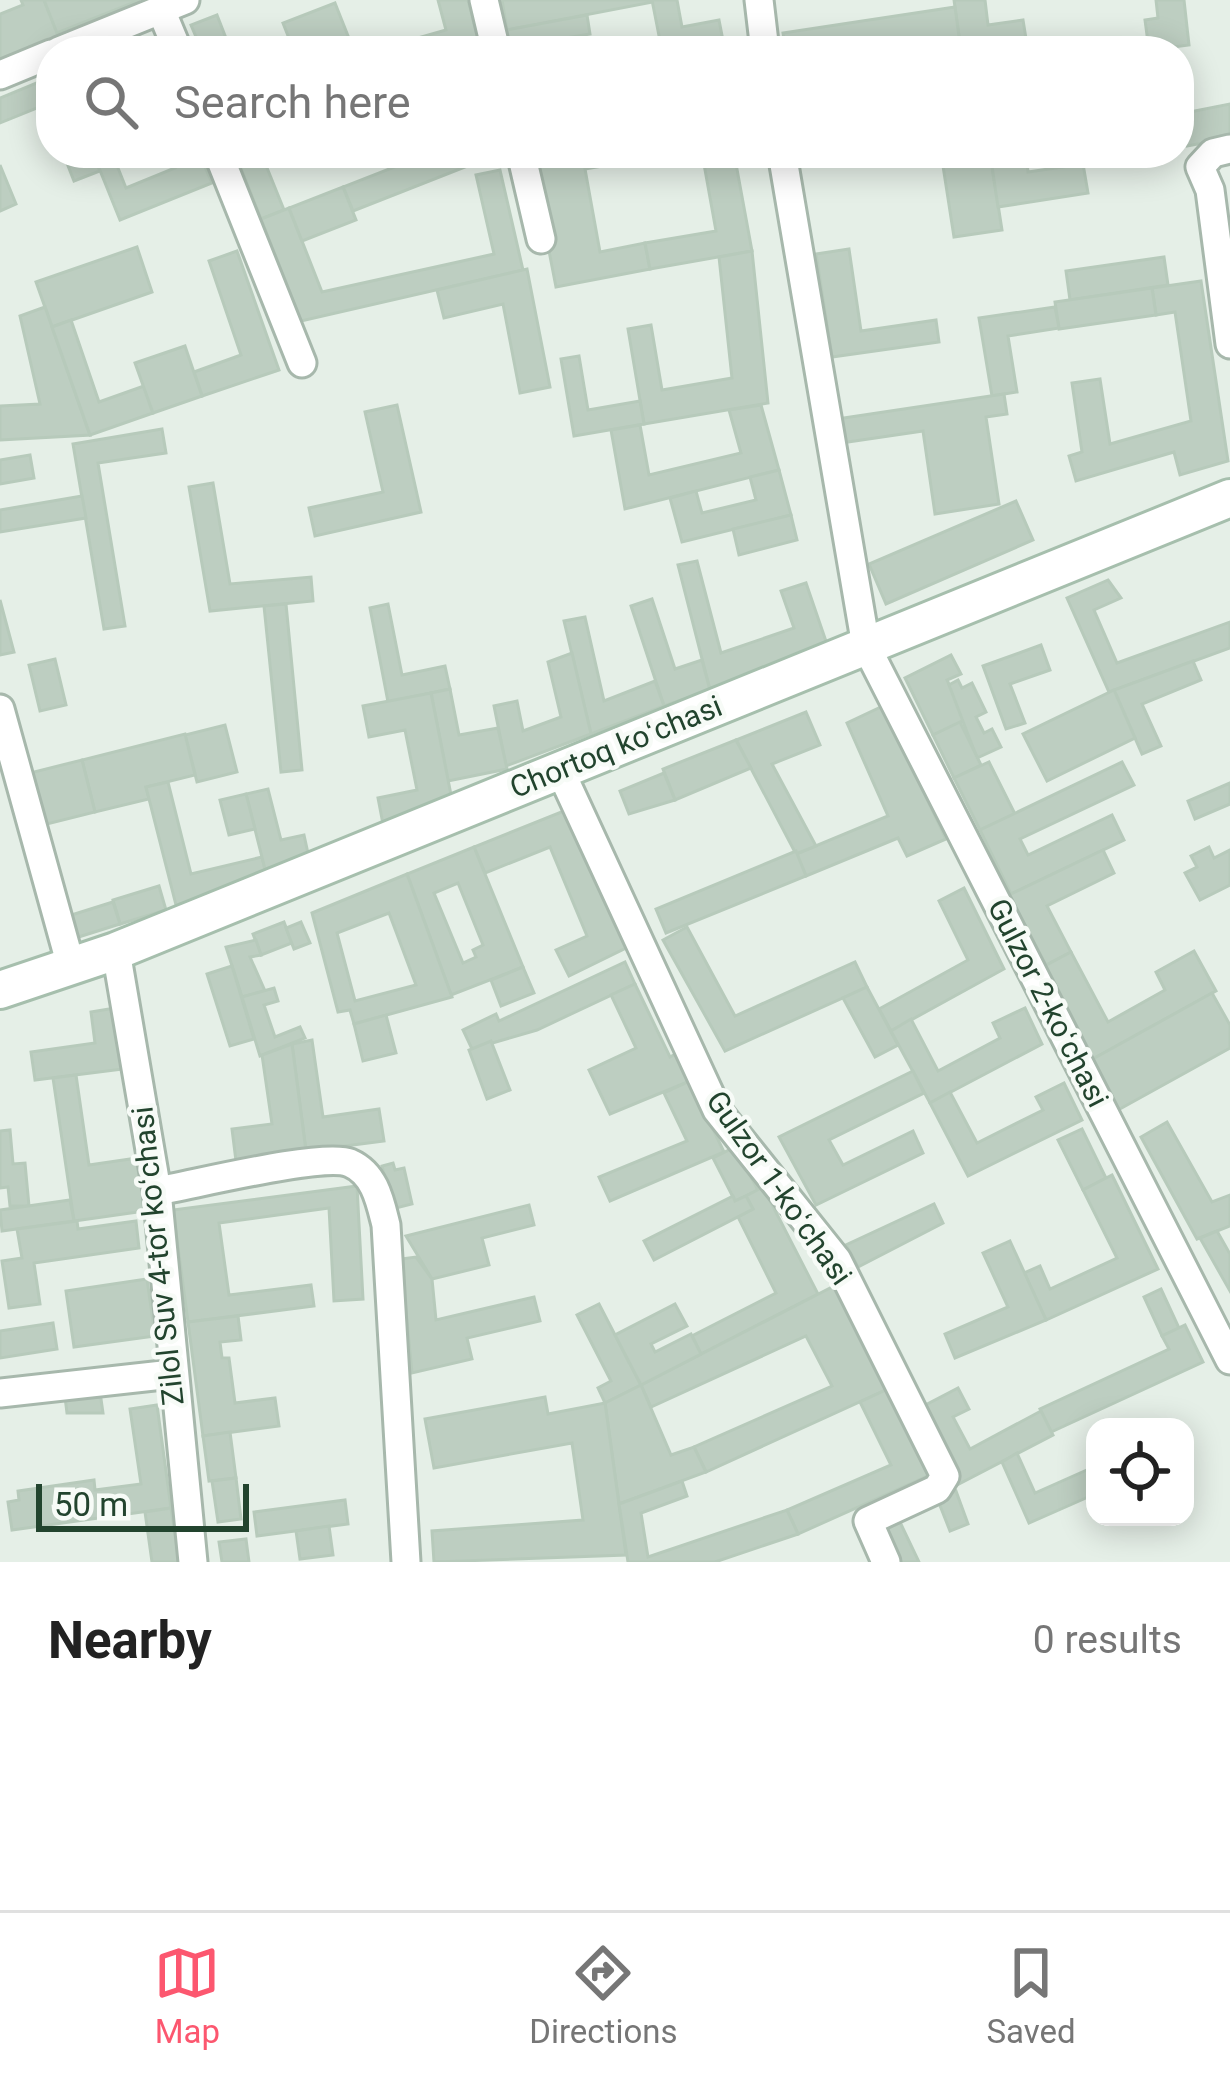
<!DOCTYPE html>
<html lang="en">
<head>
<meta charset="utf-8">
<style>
  :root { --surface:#fff; --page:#f6f6f6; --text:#222; --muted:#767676; --line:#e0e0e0; --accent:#fc576f }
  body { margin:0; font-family:Roboto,sans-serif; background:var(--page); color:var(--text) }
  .controls { position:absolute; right:36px; bottom:36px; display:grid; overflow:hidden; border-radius:24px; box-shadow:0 6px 30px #0003 }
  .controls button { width:108px; height:108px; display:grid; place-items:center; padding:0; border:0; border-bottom:3px solid var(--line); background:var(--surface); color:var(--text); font:60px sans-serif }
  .scale { position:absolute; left:36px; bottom:30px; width:213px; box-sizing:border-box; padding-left:12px; border:6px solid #22442e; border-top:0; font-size:33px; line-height:42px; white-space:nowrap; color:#22442e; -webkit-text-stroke:9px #f7fbf7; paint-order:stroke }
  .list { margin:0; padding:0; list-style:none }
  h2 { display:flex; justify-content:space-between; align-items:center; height:156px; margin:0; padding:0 48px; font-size:51px }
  h2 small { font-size:39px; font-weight:400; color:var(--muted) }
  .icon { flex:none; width:66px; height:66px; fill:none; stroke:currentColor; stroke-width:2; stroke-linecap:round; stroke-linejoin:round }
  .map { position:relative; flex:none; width:1230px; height:1562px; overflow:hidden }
  .search { position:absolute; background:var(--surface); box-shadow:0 6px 30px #0003; left:36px; right:36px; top:36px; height:132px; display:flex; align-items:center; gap:30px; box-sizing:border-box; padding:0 42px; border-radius:48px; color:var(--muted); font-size:45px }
  .sheet { height:348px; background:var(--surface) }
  nav { display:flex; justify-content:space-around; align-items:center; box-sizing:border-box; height:168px; border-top:3px solid var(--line); background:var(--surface); font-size:33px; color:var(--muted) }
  nav a { display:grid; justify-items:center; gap:6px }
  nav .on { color:var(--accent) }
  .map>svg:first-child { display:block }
  .building { fill:#bdcec1; stroke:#b7cabb; stroke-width:3; fill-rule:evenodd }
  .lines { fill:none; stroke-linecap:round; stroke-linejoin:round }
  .street-casing { stroke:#a7b8ac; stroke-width:33 }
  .secondary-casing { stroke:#a6bfad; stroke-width:42 }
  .street { stroke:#fff; stroke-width:27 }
  .secondary { stroke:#fff; stroke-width:36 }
  .labels { text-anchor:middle; stroke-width:9; stroke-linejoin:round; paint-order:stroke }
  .street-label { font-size:30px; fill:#22442e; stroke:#f7fbf7 }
</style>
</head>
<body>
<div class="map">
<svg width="1230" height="1562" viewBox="0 0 1230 1562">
  <rect width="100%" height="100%" fill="#e5efe7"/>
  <g class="building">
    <path d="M 21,0 L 44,0 L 59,37 L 0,61 L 0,14 L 23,5 Z"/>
    <path d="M 44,0 L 140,0 L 57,33 Z"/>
    <path d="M 438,0 L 468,0 L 480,47 L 409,51 L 407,41 L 446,30 Z"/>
    <path d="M 502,0 L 652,0 L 653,2 L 507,30 Z"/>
    <path d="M 652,0 L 677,0 L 682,27 L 719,20 L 725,51 L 662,51 Z"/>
    <path d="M 954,0 L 985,0 L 988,25 L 1023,20 L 1027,45 L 961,51 Z"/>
    <path d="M 1156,0 L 1184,0 L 1189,45 L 1149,50 L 1145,20 L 1158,18 Z"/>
    <path d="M 335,3 L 352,46 L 294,51 L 283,23 Z"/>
    <path d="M 955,7 L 961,51 L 786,51 L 783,33 Z"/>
    <path d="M 217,15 L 231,51 L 202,51 L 191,25 Z"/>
    <path d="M 587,15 L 590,34 L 542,42 L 544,51 L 511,51 L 507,30 Z"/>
    <path d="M 51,77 L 51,124 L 44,105 L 0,123 L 0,98 Z"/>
    <path d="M 1230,104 L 1230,138 L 1187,146 L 1180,114 Z"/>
    <path d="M 63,153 L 93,153 L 100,171 L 74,181 Z"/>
    <path d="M 93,153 L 112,153 L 126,188 L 175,168 L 169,153 L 199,153 L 212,183 L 120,220 Z"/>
    <path d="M 235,153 L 261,153 L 284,210 L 261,219 Z"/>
    <path d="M 430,153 L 480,153 L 483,160 L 353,211 L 343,187 Z"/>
    <path d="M 530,153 L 635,153 L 637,160 L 585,169 L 600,252 L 645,243 L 650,269 L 556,287 Z"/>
    <path d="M 702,153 L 734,153 L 752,251 L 650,269 L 645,243 L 716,231 Z"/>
    <path d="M 941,153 L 990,153 L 1002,230 L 954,237 Z"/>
    <path d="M 990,153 L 1026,153 L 1028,172 L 1083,164 L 1088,193 L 998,207 Z"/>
    <path d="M 0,165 L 16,204 L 0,211 Z"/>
    <path d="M 500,170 L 523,270 L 301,321 L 261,219 L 289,208 L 322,292 L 494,254 L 476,175 Z"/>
    <path d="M 343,187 L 356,220 L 302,241 L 289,208 Z"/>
    <path d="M 137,247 L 152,292 L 52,327 L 36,282 Z"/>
    <path d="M 849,249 L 861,331 L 936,320 L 939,342 L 832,357 L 816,254 Z"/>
    <path d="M 237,251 L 279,370 L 202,396 L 194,372 L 241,355 L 209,261 Z"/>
    <path d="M 752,251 L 768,403 L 644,424 L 628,329 L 651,325 L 662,390 L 732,378 L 719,257 Z"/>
    <path d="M 1164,257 L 1168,285 L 1070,300 L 1066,271 Z"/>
    <path d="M 527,269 L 550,387 L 520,393 L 503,304 L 444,318 L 437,290 Z"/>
    <path d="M 1201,281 L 1228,461 L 1180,475 L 1174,452 L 1076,481 L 1069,456 L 1082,452 L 1072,383 L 1100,379 L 1110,444 L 1191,421 L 1175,312 L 1156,315 L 1152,288 Z"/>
    <path d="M 1152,288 L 1156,315 L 1059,329 L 1055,302 Z"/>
    <path d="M 45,307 L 90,435 L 0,440 L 0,406 L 40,404 L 20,316 Z"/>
    <path d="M 1055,307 L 1059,328 L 1008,336 L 1017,392 L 992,396 L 979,318 Z"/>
    <path d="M 71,320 L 99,402 L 144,386 L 153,413 L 90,435 L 52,327 Z"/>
    <path d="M 185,346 L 202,396 L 153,413 L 135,363 Z"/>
    <path d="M 579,356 L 588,410 L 640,401 L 644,424 L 574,436 L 561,359 Z"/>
    <path d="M 1004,394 L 1007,414 L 986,417 L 999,504 L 935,514 L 923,431 L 841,443 L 837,419 Z"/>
    <path d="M 397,405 L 421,512 L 315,536 L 309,508 L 383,492 L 365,412 Z"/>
    <path d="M 761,405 L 779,470 L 625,509 L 611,430 L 640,425 L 649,475 L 741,453 L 729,410 Z"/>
    <path d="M 162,429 L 166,453 L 98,463 L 125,626 L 104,629 L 73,444 Z"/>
    <path d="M 30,455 L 34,478 L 0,484 L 0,460 Z"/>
    <path d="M 779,470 L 791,515 L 682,542 L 670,498 L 696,491 L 702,513 L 756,500 L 750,477 Z"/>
    <path d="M 213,483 L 230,584 L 311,577 L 313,601 L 210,611 L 189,487 Z"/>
    <path d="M 82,496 L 86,518 L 0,532 L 0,510 Z"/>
    <path d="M 1016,501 L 1033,540 L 886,604 L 869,564 Z"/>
    <path d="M 791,515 L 797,540 L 739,555 L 733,529 Z"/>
    <path d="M 697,561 L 721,653 L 794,628 L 781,591 L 806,583 L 829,650 L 710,690 L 678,565 Z"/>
    <path d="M 1108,580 L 1121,598 L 1094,610 L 1117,663 L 1230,622 L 1230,648 L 1109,692 L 1067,598 Z"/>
    <path d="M 652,599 L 675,669 L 702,660 L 710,690 L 664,706 L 631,606 Z"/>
    <path d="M 0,600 L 14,652 L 0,655 Z"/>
    <path d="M 286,604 L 302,770 L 281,772 L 264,606 Z"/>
    <path d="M 388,604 L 402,675 L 445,666 L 450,689 L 388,702 L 370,608 Z"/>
    <path d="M 585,617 L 604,701 L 655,681 L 664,706 L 591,734 L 564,621 Z"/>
    <path d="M 1041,645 L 1050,670 L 1010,684 L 1025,723 L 1006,729 L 983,666 Z"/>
    <path d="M 572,653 L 591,734 L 506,766 L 494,706 L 517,701 L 523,731 L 561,717 L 548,662 Z"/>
    <path d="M 951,655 L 961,674 L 947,680 L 966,720 L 933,735 L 905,678 Z"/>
    <path d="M 55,659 L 66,705 L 40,711 L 29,665 Z"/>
    <path d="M 1193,661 L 1201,680 L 1142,704 L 1161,746 L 1142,754 L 1114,690 Z"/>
    <path d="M 958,680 L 962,688 L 972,683 L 986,712 L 976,717 L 984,733 L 992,729 L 1001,747 L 977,758 L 949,685 Z"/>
    <path d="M 450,689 L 459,735 L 498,728 L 507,769 L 448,781 L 431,693 Z"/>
    <path d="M 1114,690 L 1135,738 L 1047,781 L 1023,734 Z"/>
    <path d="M 431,693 L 454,810 L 383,824 L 378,798 L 417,790 L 405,730 L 369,737 L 363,706 Z"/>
    <path d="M 883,706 L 946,839 L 907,856 L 898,838 L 806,876 L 796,854 L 888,816 L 847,723 Z"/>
    <path d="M 806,712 L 820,745 L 772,764 L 816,846 L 796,854 L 736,740 Z"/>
    <path d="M 960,722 L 981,765 L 954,778 L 933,735 Z"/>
    <path d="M 225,725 L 237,772 L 197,782 L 185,735 Z"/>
    <path d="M 185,734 L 195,775 L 146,787 L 149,799 L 95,812 L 82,760 Z"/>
    <path d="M 736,740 L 751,768 L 675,800 L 663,769 Z"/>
    <path d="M 82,760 L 95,812 L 35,827 L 22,775 Z"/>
    <path d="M 989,762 L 1015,814 L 980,830 L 954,778 Z"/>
    <path d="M 1122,762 L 1134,785 L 1020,839 L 1028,855 L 1112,815 L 1124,840 L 1011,894 L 980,830 Z"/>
    <path d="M 664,773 L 675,800 L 629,814 L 620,791 Z"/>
    <path d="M 168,782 L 191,874 L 262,857 L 268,882 L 176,905 L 146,787 Z"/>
    <path d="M 1230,783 L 1230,804 L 1195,819 L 1188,801 Z"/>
    <path d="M 268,789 L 281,840 L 304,835 L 309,858 L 265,869 L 246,794 Z"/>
    <path d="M 246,794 L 255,829 L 229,835 L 220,800 Z"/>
    <path d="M 564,811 L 628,947 L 569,976 L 556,950 L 587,936 L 550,847 L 485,873 L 474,847 Z"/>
    <path d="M 474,847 L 523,967 L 451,995 L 407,874 ZM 458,883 L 483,945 L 473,950 L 476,957 L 463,963 L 434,893 Z"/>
    <path d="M 1209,847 L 1214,858 L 1230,850 L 1230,885 L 1200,900 L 1185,873 L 1197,867 L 1191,856 Z"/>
    <path d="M 1103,850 L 1114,873 L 1047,906 L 1071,952 L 1046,965 L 1009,895 Z"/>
    <path d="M 796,851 L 806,876 L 666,933 L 656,909 Z"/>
    <path d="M 407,874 L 452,997 L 354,1024 L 350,1010 L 338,1012 L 312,913 ZM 389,913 L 416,985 L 355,1001 L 337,933 Z"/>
    <path d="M 159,886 L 166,910 L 120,924 L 113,900 Z"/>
    <path d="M 964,888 L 1004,969 L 891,1031 L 879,1009 L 968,960 L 939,901 Z"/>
    <path d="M 113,902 L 120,924 L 72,939 L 65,917 Z"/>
    <path d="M 284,922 L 292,943 L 261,955 L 253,934 Z"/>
    <path d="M 301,922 L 310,943 L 294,949 L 286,928 Z"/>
    <path d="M 687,927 L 735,1016 L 855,962 L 867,987 L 725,1051 L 663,940 Z"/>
    <path d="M 256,940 L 261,955 L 250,957 L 265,991 L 242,997 L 226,947 Z"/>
    <path d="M 1194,951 L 1216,991 L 1091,1060 L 1041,968 L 1071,952 L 1108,1022 L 1165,990 L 1156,972 Z"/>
    <path d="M 625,962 L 635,984 L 537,1030 L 472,1049 L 463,1030 L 496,1014 L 499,1021 Z"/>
    <path d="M 232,966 L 254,1039 L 230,1046 L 207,974 Z"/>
    <path d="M 523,967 L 534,993 L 501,1006 L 491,980 Z"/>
    <path d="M 635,984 L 670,1057 L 677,1053 L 690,1081 L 610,1114 L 589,1070 L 636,1048 L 611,995 Z"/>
    <path d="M 867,987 L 898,1045 L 875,1057 L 843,998 Z"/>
    <path d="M 274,988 L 278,1001 L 264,1005 L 275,1037 L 300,1027 L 305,1038 L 260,1056 L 242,997 Z"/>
    <path d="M 1212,993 L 1230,1025 L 1230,1048 L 1118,1110 L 1091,1060 Z"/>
    <path d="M 115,1008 L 123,1069 L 35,1080 L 31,1052 L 95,1043 L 91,1012 Z"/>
    <path d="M 1025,1008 L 1042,1044 L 930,1103 L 891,1031 L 911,1019 L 938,1071 L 1000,1038 L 993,1023 Z"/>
    <path d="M 386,1015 L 396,1053 L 363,1061 L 354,1024 Z"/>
    <path d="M 312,1040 L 323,1117 L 379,1109 L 384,1141 L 306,1151 L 292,1044 Z"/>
    <path d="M 491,1041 L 510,1090 L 487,1099 L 469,1050 Z"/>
    <path d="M 292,1044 L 306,1151 L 236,1161 L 232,1129 L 272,1124 L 262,1055 Z"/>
    <path d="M 913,1071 L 924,1093 L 829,1140 L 843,1165 L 913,1131 L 923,1153 L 816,1205 L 779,1137 Z"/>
    <path d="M 76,1075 L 89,1165 L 144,1157 L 152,1210 L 74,1221 L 53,1078 Z"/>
    <path d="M 690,1081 L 724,1152 L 610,1201 L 599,1177 L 687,1141 L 664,1093 Z"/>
    <path d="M 1064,1083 L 1082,1120 L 968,1176 L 930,1103 L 950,1092 L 977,1143 L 1043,1110 L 1036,1097 Z"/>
    <path d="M 1167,1122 L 1212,1202 L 1230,1195 L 1230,1226 L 1197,1239 L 1141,1137 Z"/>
    <path d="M 1082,1129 L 1106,1178 L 1083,1190 L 1058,1140 Z"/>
    <path d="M 10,1130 L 13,1164 L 25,1163 L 29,1206 L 10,1206 L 8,1187 L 0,1188 L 0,1131 Z"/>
    <path d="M 735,1147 L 758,1190 L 735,1201 L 713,1158 Z"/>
    <path d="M 393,1163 L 395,1170 L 404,1168 L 412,1204 L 392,1209 L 382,1166 Z"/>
    <path d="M 1112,1175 L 1158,1269 L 1046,1320 L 1024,1273 L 1040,1266 L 1050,1289 L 1117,1258 L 1083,1190 Z"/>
    <path d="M 357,1186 L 363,1299 L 334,1301 L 329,1208 L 219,1223 L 229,1295 L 311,1285 L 314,1306 L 188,1322 L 173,1210 Z"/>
    <path d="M 763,1187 L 818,1294 L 701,1354 L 692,1336 L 776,1293 L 738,1217 L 753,1209 L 746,1196 Z"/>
    <path d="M 733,1196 L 735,1201 L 746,1196 L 753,1209 L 654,1260 L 644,1241 Z"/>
    <path d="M 70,1200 L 74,1221 L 2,1231 L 0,1210 Z"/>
    <path d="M 934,1204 L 943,1223 L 858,1267 L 846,1245 Z"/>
    <path d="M 529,1205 L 534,1225 L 482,1238 L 489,1265 L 432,1279 L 406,1236 Z"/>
    <path d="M 77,1221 L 78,1229 L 136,1221 L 139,1248 L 34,1263 L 40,1304 L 9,1308 L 2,1261 L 22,1258 L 17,1229 Z"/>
    <path d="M 1217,1231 L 1230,1254 L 1230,1291 L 1200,1238 Z"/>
    <path d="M 1010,1241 L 1046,1320 L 955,1358 L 945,1334 L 1008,1307 L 983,1253 Z"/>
    <path d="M 416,1257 L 432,1279 L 436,1320 L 534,1297 L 540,1321 L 467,1338 L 472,1359 L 412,1373 L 401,1259 Z"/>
    <path d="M 147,1279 L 155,1336 L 74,1347 L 66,1291 Z"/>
    <path d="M 836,1285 L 890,1388 L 706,1472 L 694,1447 L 832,1386 L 806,1336 L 651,1407 L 641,1385 Z"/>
    <path d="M 1161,1289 L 1179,1328 L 1162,1336 L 1144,1297 Z"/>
    <path d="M 599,1304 L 641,1385 L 605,1403 L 598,1388 L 611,1381 L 577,1315 Z"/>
    <path d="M 675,1304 L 687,1326 L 651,1344 L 655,1352 L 691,1334 L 701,1354 L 641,1385 L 615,1335 Z"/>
    <path d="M 238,1316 L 241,1340 L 220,1342 L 222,1358 L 229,1358 L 235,1403 L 275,1398 L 279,1426 L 203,1436 L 188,1322 Z"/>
    <path d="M 53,1323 L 57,1349 L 0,1358 L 0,1331 Z"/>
    <path d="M 1185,1325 L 1203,1362 L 1051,1432 L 1040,1409 L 1169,1349 L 1162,1336 Z"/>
    <path d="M 641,1385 L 671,1455 L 694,1447 L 706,1472 L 619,1504 L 605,1403 Z"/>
    <path d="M 890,1388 L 932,1474 L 798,1534 L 787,1510 L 891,1465 L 860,1402 Z"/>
    <path d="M 958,1388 L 969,1409 L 953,1417 L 970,1449 L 1041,1411 L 1053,1435 L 957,1485 L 918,1409 Z"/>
    <path d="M 100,1392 L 103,1413 L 67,1413 L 65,1397 Z"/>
    <path d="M 545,1397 L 548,1414 L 605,1403 L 626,1555 L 434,1562 L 432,1531 L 583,1520 L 572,1443 L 434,1468 L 425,1419 Z"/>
    <path d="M 157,1405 L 171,1508 L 12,1530 L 8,1502 L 19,1500 L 18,1491 L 94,1480 L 95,1490 L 141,1484 L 130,1409 Z"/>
    <path d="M 230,1432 L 236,1478 L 209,1481 L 203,1436 Z"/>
    <path d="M 1017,1453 L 1035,1493 L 1089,1469 L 1095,1494 L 1029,1523 L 1002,1462 Z"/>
    <path d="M 236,1478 L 241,1519 L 218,1522 L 212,1481 Z"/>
    <path d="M 682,1481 L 687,1496 L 641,1513 L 648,1557 L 787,1510 L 798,1534 L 715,1562 L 628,1562 L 619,1504 Z"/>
    <path d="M 956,1491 L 968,1524 L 950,1531 L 937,1498 Z"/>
    <path d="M 345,1500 L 348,1524 L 257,1536 L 254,1512 Z"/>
    <path d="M 171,1508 L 179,1562 L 152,1562 L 145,1512 Z"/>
    <path d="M 899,1520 L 919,1562 L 896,1562 L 880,1529 Z"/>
    <path d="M 329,1526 L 333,1555 L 300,1559 L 296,1531 Z"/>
    <path d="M 246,1539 L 249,1562 L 222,1562 L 219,1542 Z"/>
  </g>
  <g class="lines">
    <defs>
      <g id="street">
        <path d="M 484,0 L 496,51"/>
        <path d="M 759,0 L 765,51"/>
        <path d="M 161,10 L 178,51"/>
        <path d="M 59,51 L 185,0"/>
        <path d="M 0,75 L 51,54"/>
        <path d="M 1230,149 L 1213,153 L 1200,167 L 1210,190 L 1230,344"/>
        <path d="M 218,153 L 302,363"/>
        <path d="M 521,153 L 541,239"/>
        <path d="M 782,153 L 866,646 L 1230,1360"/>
        <path d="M 0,709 L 71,966"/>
        <path d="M 560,770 L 717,1110 L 837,1260 L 945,1476 L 937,1489 L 868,1521 L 886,1562"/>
        <path d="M 116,951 L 157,1191 L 193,1562"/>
        <path d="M 157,1191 C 193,1185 323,1152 350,1163 C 375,1174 380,1201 386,1225 L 406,1562"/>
        <path d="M 0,1393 L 172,1374"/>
      </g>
      <path id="secondary" d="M 0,990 L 116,951 L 1230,498"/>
    </defs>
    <use href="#street" class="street-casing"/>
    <use href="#secondary" class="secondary-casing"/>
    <use href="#street" class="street"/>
    <use href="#secondary" class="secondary"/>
  </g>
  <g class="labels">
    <g class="street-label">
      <text transform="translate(616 747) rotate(-22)" y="10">Chortoq koʻchasi</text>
      <text transform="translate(1048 1003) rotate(63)" y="10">Gulzor 2-koʻchasi</text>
      <text transform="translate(779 1188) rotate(55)" y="10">Gulzor 1-koʻchasi</text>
      <text transform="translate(158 1256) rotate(-96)" y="10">Zilol Suv 4-tor koʻchasi</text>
    </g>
  </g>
</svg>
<div class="controls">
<button><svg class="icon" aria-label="locate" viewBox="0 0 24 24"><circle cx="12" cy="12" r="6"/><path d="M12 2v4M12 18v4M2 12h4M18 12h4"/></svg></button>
</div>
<div class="scale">50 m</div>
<div class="search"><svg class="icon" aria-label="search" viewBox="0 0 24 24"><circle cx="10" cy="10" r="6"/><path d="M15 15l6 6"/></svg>Search here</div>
</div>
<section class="sheet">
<h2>Nearby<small>0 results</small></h2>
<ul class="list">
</ul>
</section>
<nav>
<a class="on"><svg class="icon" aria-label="map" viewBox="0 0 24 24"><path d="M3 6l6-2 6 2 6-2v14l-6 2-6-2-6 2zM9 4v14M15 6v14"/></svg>Map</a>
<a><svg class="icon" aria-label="directions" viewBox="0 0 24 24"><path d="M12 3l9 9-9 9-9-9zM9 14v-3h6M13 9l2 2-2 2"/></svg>Directions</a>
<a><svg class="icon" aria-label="saved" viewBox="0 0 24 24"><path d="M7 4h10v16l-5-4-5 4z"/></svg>Saved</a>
</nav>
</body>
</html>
